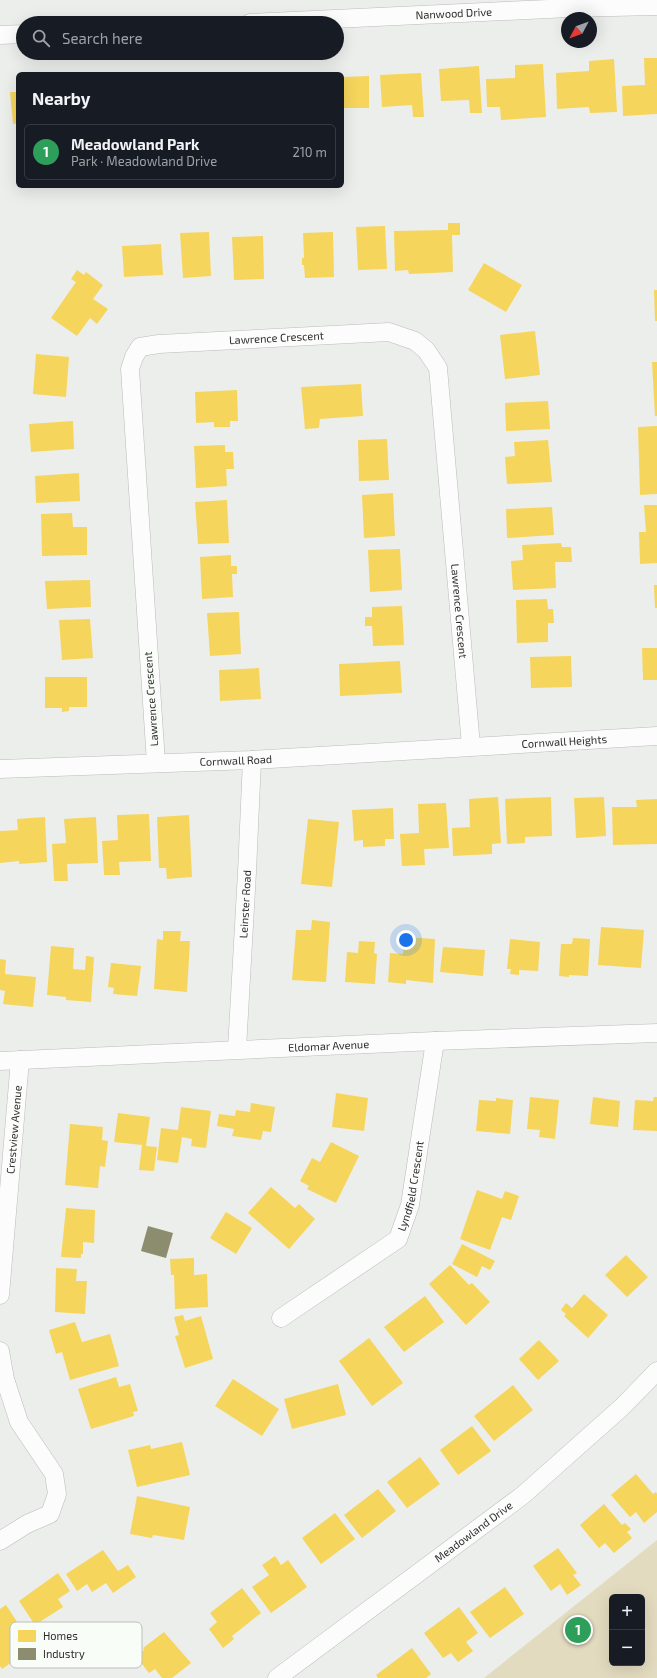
<!DOCTYPE html>
<html lang="en">
<head>
<meta charset="utf-8">
<style>
  :root { --surface:#171b24; --page:#242831; --text:#f1f3f6; --muted:#9ea1a6; --line:#363941; --accent:#8c9099 }
  body { margin:0; font-family:"Exo 2",sans-serif; background:var(--page); color:var(--text) }
  .controls { position:absolute; right:12px; bottom:12px; display:grid; overflow:hidden; border-radius:6px; box-shadow:0 4px 16px #0002 }
  .controls button { width:36px; height:36px; display:grid; place-items:center; padding:0; border:0; border-bottom:1px solid var(--line); background:var(--surface); color:var(--text); font:20px sans-serif }
  .compass { position:absolute; left:561px; top:12px; width:36px; height:36px; border-radius:50%; background:var(--surface); box-shadow:0 4px 16px #0002; rotate:229deg }
  .you { position:absolute; left:406px; top:940px; width:14px; height:14px; margin:-10px; border:3px solid #fff; border-radius:50%; background:#1a73e8; box-shadow:0 0 0 6px #1a73e833 }
  .badge { display:grid; place-items:center; width:26px; height:26px; border-radius:50%; background:var(--accent); color:#fff; font-size:13px; font-weight:700 }
  .pin { position:absolute; translate:-50% -50%; border:2px solid #fff; box-shadow:0 1px 4px #0006 }
  .list { margin:0; padding:0; list-style:none }
  h2 { display:flex; justify-content:space-between; align-items:center; height:52px; margin:0; padding:0 16px; font-size:17px }
  h2 small { font-size:13px; font-weight:400; color:var(--muted) }
  .list li { display:grid; grid-template-columns:26px 1fr auto; gap:12px; align-items:center; box-sizing:border-box; height:56px; margin:0 8px 8px; padding:0 8px; border:1px solid var(--line); border-radius:6px }
  .list b { display:block; font-size:15px; white-space:nowrap }
  .list p { margin:0; font-size:13px; white-space:nowrap; color:var(--muted) }
  .list em { font-size:13px; font-style:normal; color:var(--muted) }
  .icon { flex:none; width:22px; height:22px; fill:none; stroke:currentColor; stroke-width:2; stroke-linecap:round; stroke-linejoin:round }
  .map { position:relative; flex:none; width:657px; height:1678px; overflow:hidden }
  .search { position:absolute; background:var(--surface); box-shadow:0 4px 16px #0002; left:16px; top:16px; width:328px; height:44px; display:flex; align-items:center; gap:10px; box-sizing:border-box; padding:0 14px; border-radius:22px; color:var(--muted); font-size:15px }
  .panel { position:absolute; background:var(--surface); box-shadow:0 4px 16px #0002; left:16px; top:72px; width:328px; height:116px; border-radius:6px }
  .map>svg:first-child { display:block }
  .green { fill:#e3dbbf; fill-rule:evenodd }
  .homes { fill:#f6d55c }
  .industry { fill:#8c8c6e }
  .lines { fill:none; stroke-linecap:round; stroke-linejoin:round }
  .minor-casing { stroke:#babbba; stroke-width:19 }
  .minor { stroke:#fcfcfc; stroke-width:18 }
  .labels { text-anchor:middle; stroke-width:4; stroke-linejoin:round; paint-order:stroke }
  .street-label { font-size:11px; fill:#2c2d2b; stroke:#f9fdf8 }
  .key { fill:#f9fdf8; stroke:#bcbfba; stroke-width:1 }
  .key-label { font-size:11px; fill:#2c2d2b }
</style>
</head>
<body>
<div class="map">
<svg width="657" height="1678" viewBox="0 0 657 1678">
  <rect width="100%" height="100%" fill="#eceeec"/>
  <path class="green" d="M 657,1540 L 657,1678 L 484,1678 ZM 612,1597 L 642,1597 L 642,1663 L 612,1663 Z"/>
  <g class="homes">
    <path d="M 644,58 L 657,58 L 657,114 L 623,116 L 622,86 L 645,85 Z"/>
    <path d="M 614,59 L 617,112 L 590,113 L 589,107 L 557,109 L 556,73 L 589,71 L 589,61 Z"/>
    <path d="M 543,64 L 546,117 L 501,120 L 500,107 L 487,107 L 486,79 L 515,78 L 515,65 Z"/>
    <path d="M 479,66 L 482,113 L 470,113 L 469,100 L 441,101 L 439,69 Z"/>
    <path d="M 421,73 L 424,117 L 413,117 L 412,105 L 382,107 L 380,75 Z"/>
    <path d="M 369,76 L 369,108 L 342,108 L 342,77 Z"/>
    <path d="M 10,92 L 18,92 L 18,123 L 13,124 Z"/>
    <path d="M 448,223 L 460,223 L 460,235 L 452,235 L 453,272 L 409,274 L 408,270 L 395,271 L 394,231 L 448,230 Z"/>
    <path d="M 385,226 L 387,269 L 358,270 L 356,227 Z"/>
    <path d="M 209,232 L 211,276 L 183,278 L 180,233 Z"/>
    <path d="M 333,232 L 334,277 L 305,278 L 304,265 L 302,265 L 302,258 L 304,258 L 303,233 Z"/>
    <path d="M 263,236 L 264,279 L 234,280 L 232,237 Z"/>
    <path d="M 161,244 L 163,275 L 124,277 L 122,246 Z"/>
    <path d="M 484,263 L 522,285 L 506,312 L 468,290 Z"/>
    <path d="M 77,270 L 84,275 L 86,272 L 103,285 L 93,299 L 108,309 L 97,324 L 90,318 L 77,336 L 51,318 L 76,282 L 71,279 Z"/>
    <path d="M 654,290 L 657,290 L 657,321 L 655,321 Z"/>
    <path d="M 535,331 L 540,375 L 505,379 L 500,335 Z"/>
    <path d="M 36,354 L 69,357 L 66,397 L 33,394 Z"/>
    <path d="M 652,362 L 657,362 L 657,416 L 655,416 Z"/>
    <path d="M 361,384 L 363,416 L 320,419 L 319,428 L 305,429 L 301,387 Z"/>
    <path d="M 237,390 L 238,421 L 230,421 L 230,427 L 214,427 L 214,422 L 196,423 L 195,392 Z"/>
    <path d="M 548,401 L 550,429 L 506,431 L 505,403 Z"/>
    <path d="M 73,421 L 74,449 L 31,452 L 29,424 Z"/>
    <path d="M 657,426 L 657,494 L 640,495 L 638,427 Z"/>
    <path d="M 387,439 L 389,480 L 359,481 L 358,440 Z"/>
    <path d="M 548,440 L 552,482 L 507,484 L 505,457 L 515,456 L 514,442 Z"/>
    <path d="M 225,445 L 225,452 L 233,452 L 234,469 L 226,469 L 227,486 L 196,488 L 194,446 Z"/>
    <path d="M 79,473 L 80,501 L 36,503 L 35,476 Z"/>
    <path d="M 393,493 L 395,536 L 364,538 L 362,495 Z"/>
    <path d="M 227,500 L 229,543 L 198,544 L 195,502 Z"/>
    <path d="M 644,505 L 657,505 L 657,563 L 640,564 L 639,532 L 646,532 Z"/>
    <path d="M 552,507 L 554,535 L 507,538 L 506,509 Z"/>
    <path d="M 72,513 L 73,527 L 87,527 L 87,555 L 42,556 L 41,514 Z"/>
    <path d="M 561,543 L 562,547 L 571,547 L 572,562 L 555,562 L 556,588 L 513,590 L 511,561 L 523,560 L 522,545 Z"/>
    <path d="M 400,549 L 402,590 L 370,592 L 368,550 Z"/>
    <path d="M 231,555 L 231,566 L 237,566 L 237,574 L 232,574 L 233,597 L 202,599 L 200,557 Z"/>
    <path d="M 90,580 L 91,607 L 47,609 L 45,581 Z"/>
    <path d="M 654,585 L 657,585 L 657,608 L 655,608 Z"/>
    <path d="M 547,599 L 548,609 L 553,609 L 554,623 L 548,623 L 548,642 L 517,643 L 516,600 Z"/>
    <path d="M 402,606 L 404,645 L 373,646 L 372,626 L 365,626 L 365,617 L 372,617 L 372,607 Z"/>
    <path d="M 239,612 L 241,654 L 210,656 L 207,613 Z"/>
    <path d="M 90,619 L 93,658 L 62,660 L 59,620 Z"/>
    <path d="M 642,648 L 657,648 L 657,680 L 643,680 Z"/>
    <path d="M 571,656 L 572,687 L 531,688 L 530,657 Z"/>
    <path d="M 400,661 L 402,693 L 340,696 L 339,664 Z"/>
    <path d="M 259,668 L 261,699 L 220,701 L 219,670 Z"/>
    <path d="M 45,677 L 87,677 L 87,707 L 69,707 L 69,711 L 62,712 L 62,708 L 45,708 Z"/>
    <path d="M 498,797 L 501,843 L 492,844 L 492,854 L 453,856 L 452,828 L 470,827 L 469,799 Z"/>
    <path d="M 551,797 L 552,836 L 525,837 L 525,843 L 507,844 L 505,799 Z"/>
    <path d="M 604,797 L 606,836 L 576,838 L 574,798 Z"/>
    <path d="M 657,799 L 657,844 L 613,845 L 612,807 L 637,807 L 636,800 Z"/>
    <path d="M 446,803 L 449,848 L 424,849 L 425,865 L 402,866 L 400,834 L 419,833 L 418,804 Z"/>
    <path d="M 393,808 L 394,839 L 385,839 L 385,846 L 363,847 L 363,840 L 354,841 L 352,810 Z"/>
    <path d="M 149,814 L 151,861 L 119,862 L 120,875 L 104,875 L 102,841 L 118,840 L 117,815 Z"/>
    <path d="M 189,815 L 192,877 L 167,879 L 166,868 L 159,868 L 157,817 Z"/>
    <path d="M 45,817 L 47,862 L 19,864 L 19,861 L 0,863 L 0,831 L 18,830 L 17,819 Z"/>
    <path d="M 96,817 L 98,863 L 67,864 L 68,881 L 54,881 L 52,844 L 66,843 L 64,819 Z"/>
    <path d="M 308,819 L 339,822 L 332,887 L 301,884 Z"/>
    <path d="M 312,920 L 330,922 L 326,982 L 292,980 L 296,930 L 311,930 Z"/>
    <path d="M 601,927 L 644,930 L 641,968 L 598,965 Z"/>
    <path d="M 163,931 L 181,931 L 180,941 L 190,941 L 187,992 L 154,989 L 157,939 L 163,940 Z"/>
    <path d="M 404,937 L 435,939 L 433,983 L 406,980 L 406,984 L 388,982 L 390,953 L 403,954 Z"/>
    <path d="M 573,938 L 590,939 L 588,976 L 569,975 L 569,977 L 559,976 L 561,944 L 572,944 Z"/>
    <path d="M 510,939 L 540,942 L 538,971 L 519,970 L 519,975 L 510,974 L 511,969 L 507,969 Z"/>
    <path d="M 359,941 L 375,942 L 374,953 L 377,954 L 375,984 L 345,982 L 347,952 L 358,953 Z"/>
    <path d="M 51,946 L 74,948 L 73,969 L 85,970 L 86,956 L 94,957 L 91,1002 L 66,1000 L 66,997 L 47,995 Z"/>
    <path d="M 443,947 L 485,950 L 483,976 L 440,972 Z"/>
    <path d="M 0,959 L 6,960 L 5,974 L 36,977 L 33,1007 L 3,1004 L 5,991 L 0,990 Z"/>
    <path d="M 111,963 L 141,966 L 137,996 L 113,994 L 114,988 L 108,987 Z"/>
    <path d="M 336,1093 L 368,1098 L 364,1131 L 332,1127 Z"/>
    <path d="M 530,1097 L 559,1100 L 555,1139 L 539,1137 L 540,1130 L 527,1129 Z"/>
    <path d="M 593,1097 L 620,1101 L 618,1127 L 590,1124 Z"/>
    <path d="M 654,1097 L 657,1097 L 657,1131 L 633,1130 L 635,1100 L 653,1101 Z"/>
    <path d="M 496,1098 L 513,1100 L 510,1134 L 476,1131 L 479,1100 L 496,1101 Z"/>
    <path d="M 251,1103 L 275,1107 L 271,1132 L 263,1131 L 261,1140 L 232,1136 L 234,1129 L 217,1126 L 219,1114 L 235,1116 L 236,1110 L 250,1112 Z"/>
    <path d="M 181,1107 L 211,1111 L 206,1148 L 191,1146 L 192,1139 L 182,1137 L 178,1163 L 157,1160 L 161,1128 L 178,1130 Z"/>
    <path d="M 118,1113 L 150,1117 L 146,1146 L 157,1147 L 154,1171 L 139,1170 L 142,1145 L 114,1142 Z"/>
    <path d="M 70,1124 L 103,1127 L 102,1140 L 108,1141 L 105,1167 L 100,1166 L 98,1188 L 65,1185 Z"/>
    <path d="M 331,1142 L 359,1156 L 336,1203 L 307,1189 L 309,1186 L 300,1181 L 312,1158 L 320,1162 Z"/>
    <path d="M 271,1187 L 295,1208 L 299,1204 L 315,1219 L 289,1249 L 248,1213 Z"/>
    <path d="M 477,1190 L 502,1199 L 505,1191 L 519,1196 L 511,1220 L 502,1217 L 490,1250 L 460,1239 Z"/>
    <path d="M 66,1208 L 95,1210 L 94,1243 L 83,1242 L 83,1254 L 81,1254 L 81,1258 L 61,1257 Z"/>
    <path d="M 226,1212 L 252,1228 L 236,1254 L 210,1238 Z"/>
    <path d="M 462,1244 L 495,1261 L 490,1270 L 482,1266 L 477,1277 L 452,1264 Z"/>
    <path d="M 626,1255 L 648,1277 L 627,1297 L 605,1275 Z"/>
    <path d="M 194,1258 L 194,1275 L 207,1274 L 208,1307 L 175,1309 L 174,1275 L 171,1275 L 170,1259 Z"/>
    <path d="M 450,1265 L 469,1285 L 472,1283 L 490,1302 L 466,1325 L 429,1284 Z"/>
    <path d="M 56,1268 L 77,1269 L 76,1281 L 87,1281 L 85,1314 L 55,1312 Z"/>
    <path d="M 584,1294 L 608,1315 L 588,1338 L 564,1316 L 566,1314 L 561,1310 L 566,1303 L 572,1308 Z"/>
    <path d="M 425,1296 L 444,1322 L 404,1352 L 384,1327 Z"/>
    <path d="M 183,1315 L 185,1321 L 201,1316 L 213,1359 L 185,1368 L 175,1336 L 179,1335 L 174,1317 Z"/>
    <path d="M 75,1322 L 82,1342 L 110,1334 L 119,1366 L 70,1380 L 62,1352 L 56,1354 L 49,1330 Z"/>
    <path d="M 369,1338 L 403,1383 L 372,1406 L 339,1361 Z"/>
    <path d="M 539,1340 L 559,1361 L 538,1380 L 519,1359 Z"/>
    <path d="M 116,1377 L 119,1387 L 130,1384 L 138,1411 L 133,1412 L 134,1416 L 91,1429 L 78,1389 Z"/>
    <path d="M 233,1379 L 279,1409 L 262,1436 L 215,1406 Z"/>
    <path d="M 338,1384 L 346,1415 L 292,1429 L 284,1399 Z"/>
    <path d="M 513,1385 L 533,1410 L 494,1441 L 474,1416 Z"/>
    <path d="M 472,1426 L 491,1451 L 458,1475 L 440,1450 Z"/>
    <path d="M 182,1442 L 190,1475 L 137,1487 L 128,1450 L 150,1445 L 151,1449 Z"/>
    <path d="M 420,1457 L 440,1484 L 407,1508 L 387,1482 Z"/>
    <path d="M 636,1474 L 653,1494 L 656,1492 L 657,1494 L 657,1512 L 644,1523 L 636,1512 L 630,1517 L 611,1495 Z"/>
    <path d="M 378,1489 L 396,1511 L 362,1538 L 344,1515 Z"/>
    <path d="M 137,1496 L 190,1507 L 184,1540 L 153,1535 L 152,1538 L 130,1534 Z"/>
    <path d="M 604,1504 L 622,1525 L 625,1523 L 631,1529 L 627,1532 L 632,1538 L 614,1553 L 605,1543 L 599,1548 L 580,1525 Z"/>
    <path d="M 335,1513 L 355,1539 L 321,1564 L 302,1538 Z"/>
    <path d="M 558,1548 L 577,1573 L 573,1575 L 581,1585 L 567,1595 L 560,1584 L 551,1591 L 533,1566 Z"/>
    <path d="M 103,1550 L 118,1571 L 128,1565 L 136,1577 L 113,1593 L 106,1583 L 92,1592 L 87,1584 L 77,1591 L 66,1574 Z"/>
    <path d="M 275,1556 L 281,1565 L 288,1560 L 307,1587 L 271,1613 L 252,1587 L 269,1575 L 262,1565 Z"/>
    <path d="M 58,1573 L 70,1591 L 58,1599 L 63,1607 L 35,1625 L 19,1601 Z"/>
    <path d="M 505,1587 L 524,1614 L 490,1638 L 470,1612 Z"/>
    <path d="M 242,1588 L 261,1613 L 232,1636 L 234,1639 L 223,1648 L 209,1629 L 217,1622 L 210,1613 Z"/>
    <path d="M 6,1605 L 27,1637 L 20,1642 L 27,1652 L 2,1669 L 0,1666 L 0,1609 Z"/>
    <path d="M 459,1607 L 478,1633 L 466,1642 L 473,1651 L 458,1662 L 451,1653 L 443,1658 L 424,1633 Z"/>
    <path d="M 164,1632 L 191,1663 L 172,1678 L 162,1678 L 155,1669 L 149,1673 L 136,1656 L 144,1650 L 143,1648 Z"/>
    <path d="M 412,1648 L 431,1674 L 426,1678 L 378,1678 L 376,1675 Z"/>
  </g>
  <path class="industry" d="M 148,1226 L 173,1233 L 166,1258 L 141,1251 Z"/>
  <g class="lines">
    <defs>
      <g id="minor">
        <path id="s1" d="M 250,23 L 569,8 L 657,6"/>
        <path d="M 0,35 L 23,34"/>
        <path id="s2" d="M 156,763 L 130,369 L 134,357 L 140,347 L 159,344 L 389,332 L 415,341 L 426,350 L 438,368 L 471,746"/>
        <path id="s3" d="M 0,769 L 252,760 L 657,736"/>
        <path id="s4" d="M 237,1049 L 247,872 L 252,760"/>
        <path id="s5" d="M 0,1061 L 435,1041 L 657,1033"/>
        <path id="s6" d="M 0,1295 L 20,1060"/>
        <path id="s7" d="M 281,1318 L 398,1239 L 410,1205 L 435,1041"/>
        <path d="M 0,1351 L 5,1379 L 19,1422 L 54,1474 L 57,1494 L 50,1514 L 27,1524 L 0,1541"/>
        <path id="s8" d="M 277,1678 L 523,1495 L 622,1407 L 657,1371"/>
      </g>
    </defs>
    <use href="#minor" class="minor-casing"/>
    <use href="#minor" class="minor"/>
  </g>
  <g class="labels">
    <g class="street-label">
      <text dy="4" stroke="none"><textPath href="#s1" startOffset="204">Nanwood Drive</textPath></text>
      <text dy="4" stroke="none"><textPath href="#s2" startOffset="556">Lawrence Crescent</textPath></text>
      <text dy="4" stroke="none"><textPath href="#s2" startOffset="976">Lawrence Crescent</textPath></text>
      <text transform="translate(151 699) rotate(-94)" y="4">Lawrence Crescent</text>
      <text dy="4" stroke="none"><textPath href="#s3" startOffset="565">Cornwall Heights</textPath></text>
      <text dy="4" stroke="none"><textPath href="#s3" startOffset="236">Cornwall Road</textPath></text>
      <text dy="4" stroke="none"><textPath href="#s4" startOffset="145">Leinster Road</textPath></text>
      <text dy="4" stroke="none"><textPath href="#s5" startOffset="329">Eldomar Avenue</textPath></text>
      <text dy="4" stroke="none"><textPath href="#s6" startOffset="166">Crestview Avenue</textPath></text>
      <text dy="4" stroke="none"><textPath href="#s7" startOffset="196">Lyndfield Crescent</textPath></text>
      <text dy="4" stroke="none"><textPath href="#s8" startOffset="245">Meadowland Drive</textPath></text>
    </g>
  </g>
  <rect x="10" y="1622" width="132" height="46" rx="6" class="key"/>
  <rect x="18" y="1630" width="18" height="12" fill="#f6d55c"/>
  <rect x="18" y="1648" width="18" height="12" fill="#8c8c6e"/>
  <g class="key-label">
    <text x="43" y="1640">Homes</text>
    <text x="43" y="1658">Industry</text>
  </g>
</svg>
<div class="controls">
<button>+</button>
<button>−</button>
</div>
<svg class="compass" viewBox="-18 -18 36 36"><path d="M0-13l5 13h-10z" fill="#e53935"/><path d="M0 13l5-13h-10z" fill="#9ea1a6"/></svg>
<div class="you"></div>
<div class="pin badge" style="left:578px;top:1630px;background:#2e9e5b">1</div>
<div class="search"><svg class="icon" aria-label="search" viewBox="0 0 24 24"><circle cx="10" cy="10" r="6"/><path d="M15 15l6 6"/></svg>Search here</div>
<section class="panel">
<h2>Nearby<small></small></h2>
<ul class="list">
<li><span class="badge" style="background:#2e9e5b">1</span><div><b>Meadowland Park</b><p>Park · Meadowland Drive</p></div><em>210 m</em></li>
</ul>
</section>
</div>
</body>
</html>
